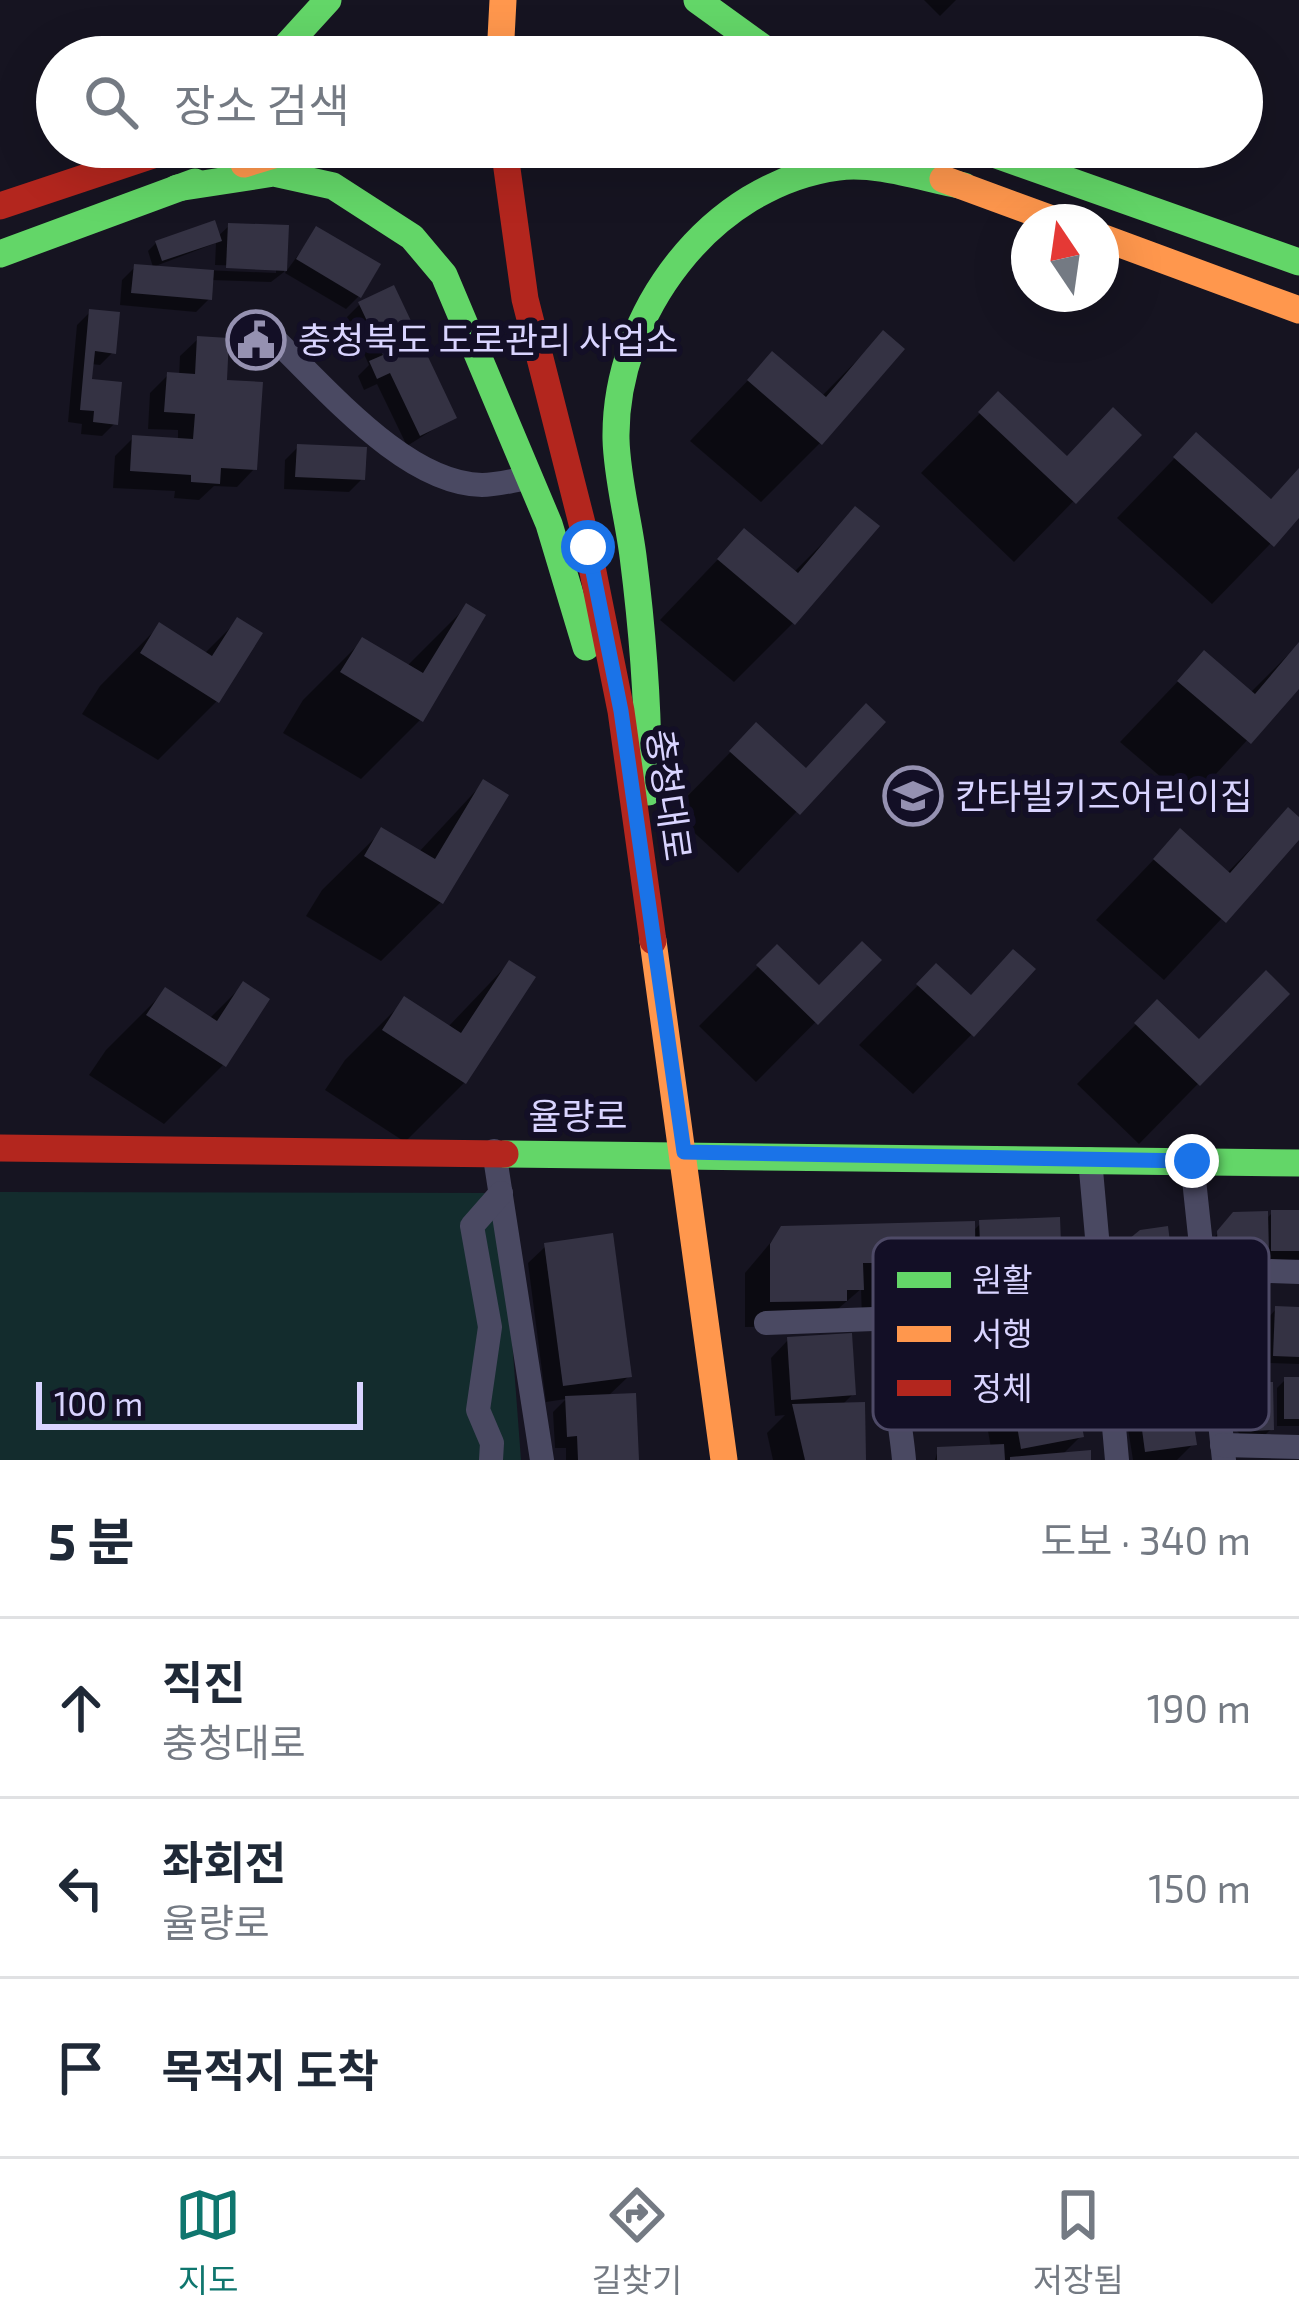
<!DOCTYPE html>
<html lang="ko">
<head>
<meta charset="utf-8">
<style>
  :root { --surface:#fff; --page:#f6f6f7; --text:#1f2937; --muted:#747a83; --line:#e0e1e3; --accent:#0f766e }
  body { margin:0; font-family:"Exo 2","Noto Sans KR",sans-serif; background:var(--page); color:var(--text) }
  .compass { position:absolute; left:1011px; top:204px; width:108px; height:108px; border-radius:50%; background:var(--surface); box-shadow:0 12px 48px #0002; rotate:347deg }
  .scale { position:absolute; left:36px; bottom:30px; width:327px; box-sizing:border-box; padding-left:12px; border:6px solid #d9d4ff; border-top:0; font-size:33px; line-height:42px; white-space:nowrap; color:#d9d4ff; -webkit-text-stroke:9px #130f26; paint-order:stroke }
  .stop { position:absolute; width:36px; height:36px; margin:-27px; border:9px solid #1a73e8; border-radius:50%; background:#fff }
  .stop.end { background:#1a73e8; border-color:#fff; box-shadow:0 3px 12px #0008 }
  .list { margin:0; padding:0; list-style:none }
  h2 { display:flex; justify-content:space-between; align-items:center; height:156px; margin:0; padding:0 48px; font-size:51px }
  h2 small { font-size:39px; font-weight:400; color:var(--muted) }
  .list li { display:grid; grid-template-columns:78px 1fr auto; gap:36px; align-items:center; box-sizing:border-box; height:180px; padding:0 48px; border-top:3px solid var(--line) }
  .list b { display:block; font-size:45px; white-space:nowrap }
  .list p { margin:0; font-size:39px; white-space:nowrap; color:var(--muted) }
  .list em { font-size:39px; font-style:normal; color:var(--muted) }
  .icon { flex:none; width:66px; height:66px; fill:none; stroke:currentColor; stroke-width:2; stroke-linecap:round; stroke-linejoin:round }
  .map { position:relative; flex:none; width:1299px; height:1460px; overflow:hidden }
  .search { position:absolute; background:var(--surface); box-shadow:0 12px 48px #0002; left:36px; right:36px; top:36px; height:132px; display:flex; align-items:center; gap:30px; box-sizing:border-box; padding:0 42px; border-radius:66px; color:var(--muted); font-size:45px }
  .sheet { height:696px; background:var(--surface) }
  nav { display:flex; justify-content:space-around; align-items:center; box-sizing:border-box; height:168px; border-top:3px solid var(--line); background:var(--surface); font-size:33px; color:var(--muted) }
  nav a { display:grid; justify-items:center; gap:6px }
  nav .on { color:var(--accent) }
  .map>svg:first-child { display:block }
  .green { fill:#132c2d }
  .shadow { fill:#0007 }
  .building { fill:#343243 }
  .lines { fill:none; stroke-linecap:round; stroke-linejoin:round }
  .street { stroke:#4a4962; stroke-width:24 }
  .fast { stroke:#63d668; stroke-width:27 }
  .slow { stroke:#ff974d; stroke-width:27 }
  .jam { stroke:#b3261e; stroke-width:27 }
  .route { stroke:#1a73e8; stroke-width:15 }
  .labels { text-anchor:middle; stroke-width:12; stroke-linejoin:round; paint-order:stroke }
  .poi-label { font-size:36px; fill:#d9d4ff; stroke:#130f26; text-anchor:start }
  .street-label { font-size:36px; fill:#d9d4ff; stroke:#130f26 }
  .key { fill:#130f26; stroke:#4e4a67; stroke-width:3 }
  .key-label { font-size:33px; fill:#d9d4ff }
</style>
</head>
<body>
<div class="map">
<svg width="1299" height="1460" viewBox="0 0 1299 1460">
  <rect width="100%" height="100%" fill="#161421"/>
  <path class="green" d="M 0,1192 L 501,1193 L 521,1460 L 0,1460 Z"/>
  <g class="shadow">
    <path d="M 924,0 L 956,0 L 940,16 Z"/>
    <path d="M 229,226 L 286,228 L 284,272 L 271,282 L 210,280 L 209,299 L 196,312 L 120,305 L 122,280 L 135,267 L 276,273 L 276,267 L 215,265 L 216,243 L 153,267 L 148,251 L 156,243 L 217,237 Z"/>
    <path d="M 317,229 L 359,296 L 346,309 L 285,273 Z"/>
    <path d="M 360,304 L 453,417 L 407,446 L 377,384 L 364,390 L 358,376 L 369,365 L 347,317 Z"/>
    <path d="M 90,312 L 113,352 L 100,365 L 91,364 L 89,382 L 115,423 L 102,436 L 81,434 L 82,424 L 68,422 L 77,325 Z"/>
    <path d="M 883,334 L 820,443 L 761,502 L 690,441 L 772,355 L 821,397 Z"/>
    <path d="M 198,339 L 223,383 L 254,469 L 237,487 L 214,486 L 199,500 L 174,498 L 175,491 L 113,488 L 115,456 L 133,438 L 178,441 L 178,430 L 148,429 L 150,393 L 168,375 L 179,376 L 180,356 Z"/>
    <path d="M 998,395 L 1066,459 L 1138,435 L 1014,562 L 921,473 Z"/>
    <path d="M 1196,436 L 1269,501 L 1299,471 L 1299,514 L 1212,604 L 1117,518 Z"/>
    <path d="M 298,447 L 363,478 L 349,492 L 284,489 L 285,460 Z"/>
    <path d="M 856,510 L 793,623 L 734,682 L 660,620 L 744,532 L 793,573 Z"/>
    <path d="M 466,607 L 420,720 L 361,779 L 283,733 L 303,700 L 362,641 L 406,667 Z"/>
    <path d="M 237,621 L 217,701 L 158,760 L 82,714 L 100,686 L 159,626 L 204,654 Z"/>
    <path d="M 1299,644 L 1299,684 L 1190,802 L 1120,742 L 1204,654 L 1250,693 Z"/>
    <path d="M 882,722 L 738,873 L 672,812 L 756,726 L 804,770 Z"/>
    <path d="M 483,783 L 441,902 L 381,961 L 306,916 L 322,890 L 382,831 L 418,853 Z"/>
    <path d="M 1288,811 L 1299,821 L 1299,836 L 1164,980 L 1096,920 L 1180,832 L 1227,873 Z"/>
    <path d="M 777,948 L 819,989 L 877,960 L 756,1082 L 699,1026 Z"/>
    <path d="M 509,963 L 464,1083 L 405,1142 L 325,1090 L 345,1060 L 405,1000 L 447,1028 Z"/>
    <path d="M 936,967 L 972,1034 L 913,1094 L 859,1045 Z"/>
    <path d="M 243,985 L 223,1065 L 164,1124 L 89,1075 L 106,1050 L 165,991 L 209,1019 Z"/>
    <path d="M 1286,994 L 1139,1144 L 1077,1084 L 1157,1003 L 1198,1043 Z"/>
    <path d="M 1272,1213 L 1299,1213 L 1299,1259 L 1211,1262 L 1210,1242 L 1226,1224 L 1265,1220 Z"/>
    <path d="M 981,1223 L 1060,1296 L 1023,1333 L 961,1335 L 960,1303 L 947,1316 L 862,1318 L 861,1289 L 818,1326 L 745,1327 L 745,1273 L 782,1229 L 972,1232 Z"/>
    <path d="M 1141,1233 L 1171,1273 L 1163,1281 L 1122,1286 L 1118,1254 Z"/>
    <path d="M 546,1246 L 629,1376 L 607,1397 L 636,1460 L 566,1460 L 566,1448 L 555,1448 L 553,1412 L 566,1399 L 546,1402 L 528,1263 Z"/>
    <path d="M 1276,1309 L 1299,1310 L 1299,1364 L 1266,1363 L 1267,1339 L 1257,1349 L 1220,1355 L 1215,1323 L 1224,1313 L 1264,1337 L 1268,1318 Z"/>
    <path d="M 788,1340 L 853,1394 L 841,1406 L 863,1460 L 773,1460 L 767,1433 L 785,1415 L 775,1416 L 771,1358 Z"/>
    <path d="M 944,1370 L 994,1399 L 1010,1384 L 1081,1436 L 1061,1456 L 1088,1460 L 935,1460 L 938,1450 L 991,1448 L 988,1431 L 935,1431 L 935,1402 L 926,1402 L 926,1385 Z"/>
    <path d="M 1285,1380 L 1299,1380 L 1299,1426 L 1277,1426 L 1277,1388 Z"/>
    <path d="M 1242,1386 L 1271,1429 L 1263,1437 L 1244,1438 L 1235,1429 L 1234,1394 Z"/>
    <path d="M 1139,1403 L 1193,1444 L 1177,1460 L 1133,1460 L 1126,1416 Z"/>
  </g>
  <g class="building">
    <path d="M 215,220 L 222,241 L 162,261 L 155,241 Z"/>
    <path d="M 228,223 L 289,225 L 287,271 L 226,268 Z"/>
    <path d="M 316,226 L 381,264 L 361,298 L 296,259 Z"/>
    <path d="M 134,264 L 214,270 L 212,300 L 131,293 Z"/>
    <path d="M 394,285 L 457,418 L 420,436 L 390,373 L 377,379 L 369,361 L 383,355 L 358,302 Z"/>
    <path d="M 89,309 L 120,312 L 116,354 L 95,351 L 92,379 L 122,382 L 118,425 L 93,422 L 94,411 L 80,410 Z"/>
    <path d="M 883,330 L 905,349 L 822,445 L 747,380 L 772,351 L 826,397 Z"/>
    <path d="M 197,336 L 229,338 L 227,380 L 263,382 L 257,470 L 221,468 L 220,484 L 191,482 L 191,475 L 130,471 L 132,435 L 193,439 L 195,414 L 164,412 L 167,372 L 195,374 Z"/>
    <path d="M 998,391 L 1067,456 L 1113,407 L 1142,435 L 1076,504 L 978,412 Z"/>
    <path d="M 1196,432 L 1271,499 L 1299,468 L 1299,518 L 1274,547 L 1173,457 Z"/>
    <path d="M 297,444 L 367,447 L 365,480 L 295,477 Z"/>
    <path d="M 855,506 L 880,526 L 795,625 L 717,559 L 744,528 L 798,573 Z"/>
    <path d="M 466,603 L 486,615 L 423,722 L 340,672 L 362,637 L 423,673 Z"/>
    <path d="M 237,617 L 263,633 L 219,703 L 140,653 L 159,622 L 212,656 Z"/>
    <path d="M 1299,642 L 1299,689 L 1251,744 L 1177,681 L 1204,650 L 1255,694 Z"/>
    <path d="M 866,703 L 886,722 L 800,815 L 729,751 L 756,722 L 806,768 Z"/>
    <path d="M 483,779 L 509,795 L 443,904 L 364,856 L 381,827 L 435,859 Z"/>
    <path d="M 1288,807 L 1299,817 L 1299,840 L 1226,923 L 1153,859 L 1180,828 L 1230,873 Z"/>
    <path d="M 862,941 L 882,960 L 818,1025 L 756,965 L 777,944 L 819,985 Z"/>
    <path d="M 1013,949 L 1036,969 L 974,1037 L 916,984 L 936,963 L 971,995 Z"/>
    <path d="M 509,960 L 536,977 L 466,1084 L 382,1030 L 404,996 L 461,1033 Z"/>
    <path d="M 1266,970 L 1290,994 L 1200,1086 L 1134,1023 L 1157,999 L 1199,1039 Z"/>
    <path d="M 243,981 L 270,999 L 226,1067 L 146,1015 L 165,987 L 217,1021 Z"/>
    <rect x="1271" y="1210" width="28" height="41"/>
    <path d="M 1268,1211 L 1269,1254 L 1218,1255 L 1217,1231 L 1233,1212 Z"/>
    <path d="M 1060,1217 L 1063,1297 L 997,1299 L 996,1266 L 981,1267 L 979,1220 Z"/>
    <path d="M 975,1221 L 976,1291 L 887,1293 L 886,1263 L 863,1263 L 864,1290 L 847,1290 L 847,1301 L 770,1302 L 770,1244 L 781,1226 Z"/>
    <path d="M 1168,1226 L 1174,1274 L 1129,1280 L 1124,1243 L 1140,1230 Z"/>
    <path d="M 613,1233 L 632,1377 L 563,1386 L 544,1243 Z"/>
    <path d="M 1275,1306 L 1299,1307 L 1299,1357 L 1273,1356 Z"/>
    <path d="M 852,1333 L 856,1395 L 791,1400 L 787,1337 Z"/>
    <path d="M 942,1367 L 998,1367 L 997,1430 L 937,1429 L 937,1400 L 928,1401 L 929,1378 Z"/>
    <path d="M 1052,1373 L 1076,1395 L 1084,1437 L 1021,1449 L 1009,1381 Z"/>
    <rect x="1284" y="1377" width="15" height="42"/>
    <path d="M 1273,1382 L 1274,1430 L 1253,1431 L 1242,1421 L 1241,1383 Z"/>
    <path d="M 636,1393 L 639,1460 L 578,1460 L 577,1436 L 567,1437 L 565,1396 Z"/>
    <path d="M 1189,1393 L 1197,1445 L 1145,1452 L 1138,1400 Z"/>
    <path d="M 865,1402 L 866,1460 L 805,1460 L 792,1404 Z"/>
    <path d="M 1004,1444 L 1005,1460 L 937,1460 L 937,1447 Z"/>
    <path d="M 1091,1450 L 1091,1460 L 1010,1460 L 1010,1457 Z"/>
  </g>
  <g class="lines">
    <g class="street">
      <path d="M 269,334 C 323,384 404,484 482,485 C 497,485 514,480 529,478"/>
      <path d="M 494,1151 L 542,1460"/>
      <path d="M 1090,1159 L 1117,1460"/>
      <path d="M 1192,1161 L 1224,1460"/>
      <path d="M 1204,1269 L 1299,1272"/>
      <path d="M 766,1323 L 874,1319"/>
      <path d="M 1222,1445 L 1299,1447"/>
      <path d="M 491,1460 L 492,1443 L 478,1410 L 490,1327 L 472,1226 L 501,1193"/>
      <path d="M 904,1460 C 900,1408 877,1345 939,1323 L 1107,1322"/>
    </g>
    <g class="fast">
      <path d="M 697,0 L 776,57"/>
      <path d="M 276,57 L 328,0"/>
      <path d="M 487,57 L 552,57"/>
      <path d="M 974,147 L 1299,262"/>
      <path d="M 177,188 L 274,173 L 333,186 L 412,237 L 444,275 L 549,524 L 586,647"/>
      <path d="M 0,254 L 195,182"/>
      <path d="M 648,792 C 649,713 643,634 633,556 C 628,517 617,478 616,439 C 614,314 711,184 838,167 C 880,162 924,179 964,186"/>
      <path d="M 505,1154 L 1299,1163"/>
    </g>
    <g class="slow">
      <path d="M 500,57 L 503,0"/>
      <path d="M 244,164 L 300,147"/>
      <path d="M 943,179 L 1060,222"/>
      <path d="M 1101,237 L 1299,310"/>
      <path d="M 653,941 L 724,1460"/>
    </g>
    <g class="jam">
      <path d="M 504,147 L 525,299 L 588,547 L 621,711 L 653,941"/>
      <path d="M 0,206 L 177,147"/>
      <path d="M 0,1148 L 505,1154"/>
    </g>
  </g>
  <g class="lines">
    <path class="route" d="M 588,547 L 621,711 L 684,1152 L 1192,1161"/>
  </g>
  <defs>
    <symbol id="civic-ring" viewBox="-11 -11 22 22"><circle r="9.5" fill="#130f26" stroke="#9591b1" stroke-width="1.5"/><path d="M-.6-6.5H3V-4.5H.6V-3L4-1V1h2V6H-6V1h2V-1L-.6-3ZM-1.2 2.5V6h2.4V2.5Z" fill="#9591b1"/></symbol>
    <symbol id="school-ring" viewBox="-11 -11 22 22"><circle r="9.5" fill="#130f26" stroke="#9591b1" stroke-width="1.5"/><path d="M0-5L7-2L0 1L-7-2ZM-4 1L0 2.5L4 1V4Q0 6-4 4Z" fill="#9591b1"/></symbol>
  </defs>
  <g fill-rule="evenodd">
    <use href="#civic-ring" x="223" y="307" width="66" height="66"/>
    <use href="#school-ring" x="880" y="763" width="66" height="66"/>
  </g>
  <g class="labels">
    <g class="poi-label">
      <text x="298" y="353">충청북도 도로관리 사업소</text>
      <text x="955" y="809">칸타빌키즈어린이집</text>
    </g>
    <g class="street-label">
      <text transform="translate(669 795) rotate(82)" y="13">충청대로</text>
      <text x="578" y="1129">율량로</text>
    </g>
  </g>
  <rect x="873" y="1238" width="396" height="192" rx="18" class="key"/>
  <rect x="897" y="1272" width="54" height="16" fill="#63d668"/>
  <rect x="897" y="1326" width="54" height="16" fill="#ff974d"/>
  <rect x="897" y="1380" width="54" height="16" fill="#b3261e"/>
  <g class="key-label">
    <text x="972" y="1292">원활</text>
    <text x="972" y="1346">서행</text>
    <text x="972" y="1400">정체</text>
  </g>
</svg>
<svg class="compass" viewBox="-18 -18 36 36"><path d="M0-13l5 13h-10z" fill="#e53935"/><path d="M0 13l5-13h-10z" fill="#747a83"/></svg>
<div class="scale">100 m</div>
<div class="stop" style="left:588px;top:547px"></div>
<div class="stop end" style="left:1192px;top:1161px"></div>
<div class="search"><svg class="icon" aria-label="search" viewBox="0 0 24 24"><circle cx="10" cy="10" r="6"/><path d="M15 15l6 6"/></svg>장소 검색</div>
</div>
<section class="sheet">
<h2>5 분<small>도보 · 340 m</small></h2>
<ul class="list">
<li><svg class="icon" aria-label="ahead" viewBox="0 0 24 24"><path d="M12 20V5M6 11l6-6 6 6"/></svg><div><b>직진</b><p>충청대로</p></div><em>190 m</em></li>
<li><svg class="icon" aria-label="left" viewBox="0 0 24 24"><path d="M17 20v-9H6M10 6l-5 5 5 5"/></svg><div><b>좌회전</b><p>율량로</p></div><em>150 m</em></li>
<li><svg class="icon" aria-label="arrive" viewBox="0 0 24 24"><path d="M6 21V4h12l-3 4 3 4H6"/></svg><div><b>목적지 도착</b></div></li>
</ul>
</section>
<nav>
<a class="on"><svg class="icon" aria-label="map" viewBox="0 0 24 24"><path d="M3 6l6-2 6 2 6-2v14l-6 2-6-2-6 2zM9 4v14M15 6v14"/></svg>지도</a>
<a><svg class="icon" aria-label="directions" viewBox="0 0 24 24"><path d="M12 3l9 9-9 9-9-9zM9 14v-3h6M13 9l2 2-2 2"/></svg>길찾기</a>
<a><svg class="icon" aria-label="saved" viewBox="0 0 24 24"><path d="M7 4h10v16l-5-4-5 4z"/></svg>저장됨</a>
</nav>
</body>
</html>
